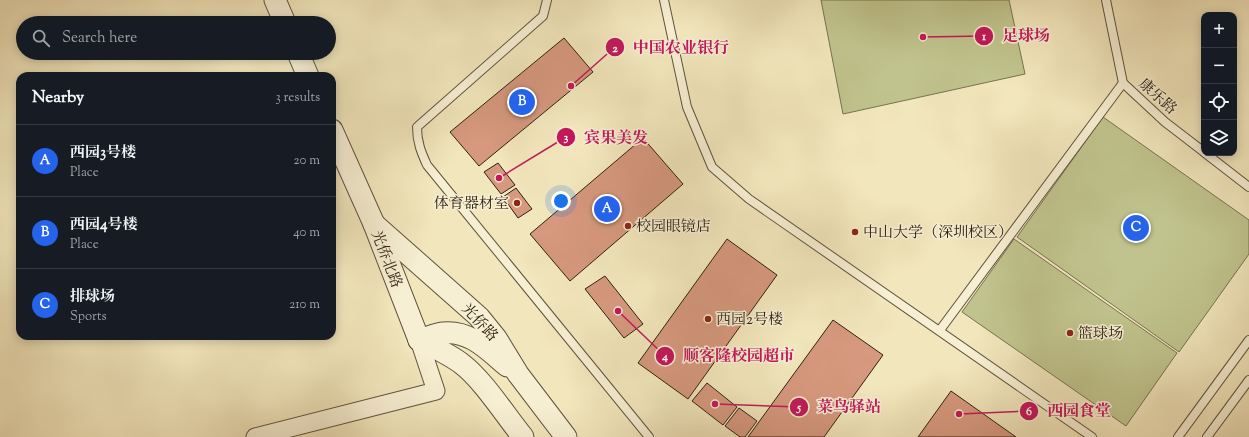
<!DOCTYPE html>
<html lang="en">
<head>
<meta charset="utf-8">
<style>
  :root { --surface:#171b24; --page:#242831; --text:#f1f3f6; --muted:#9ea1a6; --line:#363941; --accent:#2563eb }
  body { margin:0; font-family:"Sorts Mill Goudy","Noto Serif SC",serif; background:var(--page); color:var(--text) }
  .controls { position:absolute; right:12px; top:12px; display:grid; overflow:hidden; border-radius:8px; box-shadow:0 2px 10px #0003 }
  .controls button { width:36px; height:36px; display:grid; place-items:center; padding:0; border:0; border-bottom:1px solid var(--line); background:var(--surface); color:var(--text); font:20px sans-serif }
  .you { position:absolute; left:561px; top:201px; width:14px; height:14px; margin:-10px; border:3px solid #fff; border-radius:50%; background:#1a73e8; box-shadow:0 0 0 6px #1a73e833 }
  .badge { display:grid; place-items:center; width:26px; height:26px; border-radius:50%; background:var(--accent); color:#fff; font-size:13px; font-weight:700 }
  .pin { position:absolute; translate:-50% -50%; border:2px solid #fff; box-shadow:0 1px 4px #0006 }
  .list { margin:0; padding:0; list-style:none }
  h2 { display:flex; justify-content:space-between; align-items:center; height:52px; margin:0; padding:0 16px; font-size:17px }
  h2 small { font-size:13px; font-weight:400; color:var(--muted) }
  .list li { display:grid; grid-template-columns:26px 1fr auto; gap:12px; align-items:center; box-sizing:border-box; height:72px; padding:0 16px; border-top:1px solid var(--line) }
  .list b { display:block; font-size:15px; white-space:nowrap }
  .list p { margin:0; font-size:13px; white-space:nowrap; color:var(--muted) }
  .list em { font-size:13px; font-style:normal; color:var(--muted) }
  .icon { flex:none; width:22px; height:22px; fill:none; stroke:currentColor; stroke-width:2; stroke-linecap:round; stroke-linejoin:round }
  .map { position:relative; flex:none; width:1249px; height:437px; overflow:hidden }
  .search { position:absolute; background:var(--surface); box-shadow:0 2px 10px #0003; left:16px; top:16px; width:320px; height:44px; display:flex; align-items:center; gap:10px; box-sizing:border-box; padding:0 14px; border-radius:22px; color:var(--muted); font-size:15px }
  .panel { position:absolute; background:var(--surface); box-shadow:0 2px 10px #0003; left:16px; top:72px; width:320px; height:268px; border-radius:12px }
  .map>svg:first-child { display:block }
  .green { fill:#c0c38d; stroke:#777250 }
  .building { fill:#d6987e; stroke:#2e2113 }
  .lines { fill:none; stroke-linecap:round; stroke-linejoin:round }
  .service-casing { stroke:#5f523d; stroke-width:10 }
  .minor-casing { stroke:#5f523d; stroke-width:19 }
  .tertiary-casing { stroke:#5f523d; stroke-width:23 }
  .service { stroke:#f7efd3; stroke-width:8 }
  .minor { stroke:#f7efd3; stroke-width:17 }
  .tertiary { stroke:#f7efd3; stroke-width:21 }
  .poi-dot { fill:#8f2418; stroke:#f7efd3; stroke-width:1.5 }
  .labels { text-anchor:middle; stroke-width:3; stroke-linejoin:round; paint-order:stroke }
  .street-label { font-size:15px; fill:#2e2113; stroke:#f7efd3 }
  .poi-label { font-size:15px; fill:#2e2113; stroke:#f7efd3; text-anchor:start }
  .leader { fill:none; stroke:#c2185b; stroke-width:1.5 }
  .callout-dot { fill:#c2185b; stroke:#f7efd3; stroke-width:1.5 }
  .mark-label { font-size:12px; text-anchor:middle; font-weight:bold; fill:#fff }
  .callout-label { font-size:16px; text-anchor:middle; font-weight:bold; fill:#c2185b; stroke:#f7efd3; stroke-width:3; stroke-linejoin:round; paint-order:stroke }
</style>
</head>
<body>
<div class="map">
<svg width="1249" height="437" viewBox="0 0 1249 437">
  <rect width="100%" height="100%" fill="#f2e6bc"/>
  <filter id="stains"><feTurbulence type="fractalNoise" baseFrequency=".005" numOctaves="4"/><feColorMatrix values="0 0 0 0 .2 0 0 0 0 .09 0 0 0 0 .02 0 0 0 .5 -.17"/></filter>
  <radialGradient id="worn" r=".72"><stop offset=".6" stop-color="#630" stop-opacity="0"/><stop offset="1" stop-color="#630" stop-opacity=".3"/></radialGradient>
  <g class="green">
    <path d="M 821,0 L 1009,0 L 1025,74 L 843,114 Z"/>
    <path d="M 1103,117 L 1249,220 L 1249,254 L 1179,352 L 1017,237 Z"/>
    <path d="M 1014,239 L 1177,353 L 1126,426 L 962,312 Z"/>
  </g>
  <g class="building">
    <path d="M 564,38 L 593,72 L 479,166 L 450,132 Z"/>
    <path d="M 643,138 L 683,184 L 570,281 L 530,234 Z"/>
    <path d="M 498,163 L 515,185 L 501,194 L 484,172 Z"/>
    <path d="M 516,188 L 532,209 L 518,218 L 503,197 Z"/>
    <path d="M 727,239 L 777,275 L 688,399 L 638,363 Z"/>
    <path d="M 605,276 L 643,324 L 624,338 L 585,289 Z"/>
    <path d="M 833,320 L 883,355 L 824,437 L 748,437 Z"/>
    <path d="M 707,383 L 737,407 L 723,425 L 692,401 Z"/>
    <path d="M 951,391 L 1016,437 L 918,437 Z"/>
    <path d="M 739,408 L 757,421 L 745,437 L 740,437 L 725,426 Z"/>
  </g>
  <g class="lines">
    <defs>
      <g id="service">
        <path d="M 547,0 L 543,16 L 417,127 C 417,142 421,152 427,165 L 649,437"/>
        <path d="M 664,0 L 687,107 L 712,167 L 749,199 L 1092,437"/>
        <path d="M 1106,0 L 1123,83 L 1165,122 L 1204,152"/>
        <path d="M 1205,153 L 1249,187"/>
        <path d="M 940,330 L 1123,83"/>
        <path d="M 1178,437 L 1249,340"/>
        <path d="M 1207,437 L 1249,380"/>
      </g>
      <path id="minor" d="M 255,437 L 436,391 L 419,340"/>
      <g id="tertiary">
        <path d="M 275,0 L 285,23"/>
        <path d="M 298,53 L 308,76"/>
        <path d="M 332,130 L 374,224 L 419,340"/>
        <path d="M 374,224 L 479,317 L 496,338 L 518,374 L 566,437"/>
        <path d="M 419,340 C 433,347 449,354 462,364 C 484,381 505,415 523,437"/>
        <path d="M 419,340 C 427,338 435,334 443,333 C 470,330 488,350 507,366"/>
      </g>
    </defs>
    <use href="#service" class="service-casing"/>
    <use href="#minor" class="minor-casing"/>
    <use href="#tertiary" class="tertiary-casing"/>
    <use href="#service" class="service"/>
    <use href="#minor" class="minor"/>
    <use href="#tertiary" class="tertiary"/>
  </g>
  <g class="poi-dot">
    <circle cx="517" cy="203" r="4"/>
    <circle cx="628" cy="226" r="4"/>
    <circle cx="855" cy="232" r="4"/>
    <circle cx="708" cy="319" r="4"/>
    <circle cx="1070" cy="333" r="4"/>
  </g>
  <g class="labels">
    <g class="street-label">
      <text transform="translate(1158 96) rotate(42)" y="5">康乐路</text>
      <text transform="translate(387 259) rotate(69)" y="5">光侨北路</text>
      <text transform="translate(480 322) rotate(47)" y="5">光侨路</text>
    </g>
    <g class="poi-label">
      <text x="509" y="208" text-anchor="end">体育器材室</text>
      <text x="636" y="231">校园眼镜店</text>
      <text x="863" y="237">中山大学（深圳校区）</text>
      <text x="716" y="324">西园2号楼</text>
      <text x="1078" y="338">篮球场</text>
    </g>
  </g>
  <path class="leader" d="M923 37L984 36M571 86L615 47M499 178L566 137M618 311L665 356M715 404L799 407M959 414L1029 411"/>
  <g class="callout-dot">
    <circle cx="923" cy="37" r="4"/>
    <circle cx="571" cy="86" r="4"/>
    <circle cx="499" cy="178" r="4"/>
    <circle cx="618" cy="311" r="4"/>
    <circle cx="715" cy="404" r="4"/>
    <circle cx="959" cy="414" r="4"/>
    <circle cx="984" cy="36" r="10"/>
    <circle cx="615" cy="47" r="10"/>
    <circle cx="566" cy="137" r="10"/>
    <circle cx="665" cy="356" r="10"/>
    <circle cx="799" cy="407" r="10"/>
    <circle cx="1029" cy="411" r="10"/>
  </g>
  <g class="mark-label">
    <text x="984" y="40">1</text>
    <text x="615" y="52">2</text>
    <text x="566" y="141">3</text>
    <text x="665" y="360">4</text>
    <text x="799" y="411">5</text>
    <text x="1029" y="415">6</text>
  </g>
  <g class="callout-label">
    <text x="1026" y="41">足球场</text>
    <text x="681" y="53">中国农业银行</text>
    <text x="616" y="143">宾果美发</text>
    <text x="739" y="361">顺客隆校园超市</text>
    <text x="849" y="412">菜鸟驿站</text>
    <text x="1079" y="416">西园食堂</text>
  </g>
  <rect width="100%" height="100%" filter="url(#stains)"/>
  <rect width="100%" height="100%" fill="url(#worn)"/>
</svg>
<div class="controls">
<button>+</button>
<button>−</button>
<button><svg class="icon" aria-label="locate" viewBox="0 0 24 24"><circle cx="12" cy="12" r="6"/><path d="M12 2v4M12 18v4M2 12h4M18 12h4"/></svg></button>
<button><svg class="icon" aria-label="layers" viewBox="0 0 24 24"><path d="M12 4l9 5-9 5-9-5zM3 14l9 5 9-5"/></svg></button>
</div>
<div class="you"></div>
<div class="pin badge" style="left:607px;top:209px">A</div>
<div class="pin badge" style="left:522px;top:102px">B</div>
<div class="pin badge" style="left:1136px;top:228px">C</div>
<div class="search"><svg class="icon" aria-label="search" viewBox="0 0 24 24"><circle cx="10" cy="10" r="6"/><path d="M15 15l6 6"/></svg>Search here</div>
<section class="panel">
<h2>Nearby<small>3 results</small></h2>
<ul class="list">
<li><span class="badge">A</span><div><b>西园3号楼</b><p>Place</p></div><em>20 m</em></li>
<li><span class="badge">B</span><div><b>西园4号楼</b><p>Place</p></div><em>40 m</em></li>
<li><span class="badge">C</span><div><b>排球场</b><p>Sports</p></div><em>210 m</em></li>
</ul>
</section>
</div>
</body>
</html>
